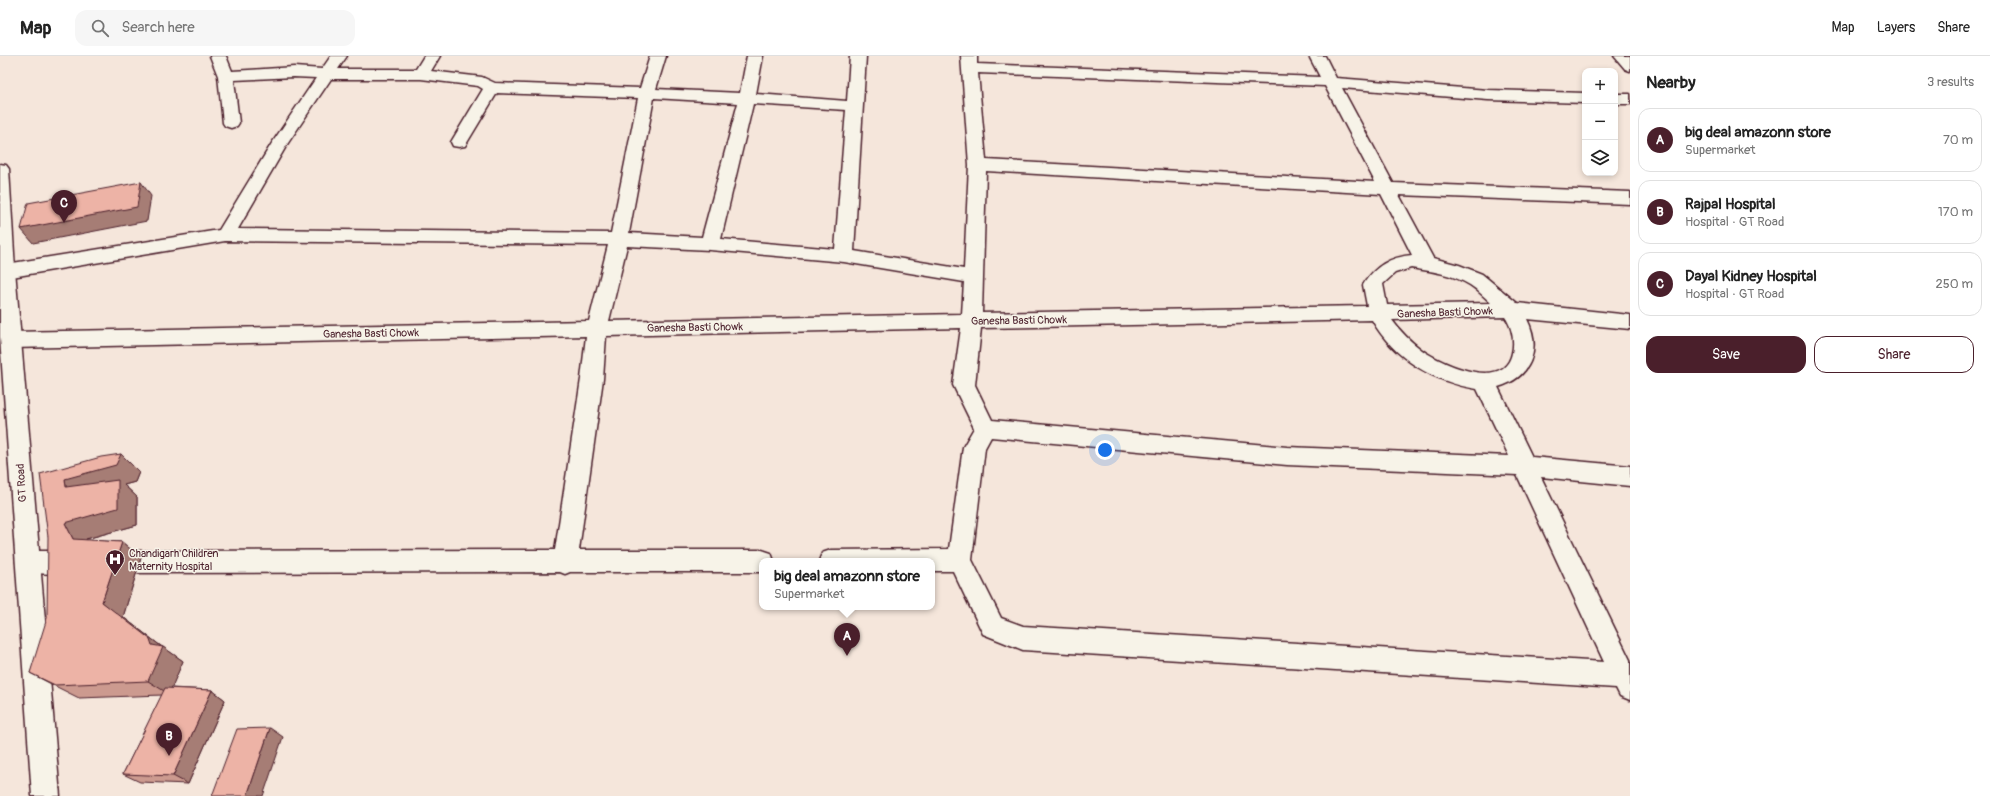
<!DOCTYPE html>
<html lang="en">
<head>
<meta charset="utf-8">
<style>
  :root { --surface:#fff; --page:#f6f6f6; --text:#222; --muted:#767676; --line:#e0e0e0; --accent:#4a1f2b }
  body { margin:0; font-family:Pangolin,sans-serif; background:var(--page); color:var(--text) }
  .controls { position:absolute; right:12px; top:12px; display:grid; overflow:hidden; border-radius:8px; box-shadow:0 2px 6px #0003 }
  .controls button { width:36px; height:36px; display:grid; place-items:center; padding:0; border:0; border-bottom:1px solid var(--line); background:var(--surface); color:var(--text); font:20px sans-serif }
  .you { position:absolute; left:1105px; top:394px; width:14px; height:14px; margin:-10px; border:3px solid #fff; border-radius:50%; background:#1a73e8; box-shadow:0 0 0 6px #1a73e833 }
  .badge { display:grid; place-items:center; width:26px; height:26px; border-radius:50%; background:var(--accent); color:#fff; font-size:13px; font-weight:700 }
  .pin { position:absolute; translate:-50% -33px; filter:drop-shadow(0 1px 2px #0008) }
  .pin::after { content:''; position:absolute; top:21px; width:14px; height:12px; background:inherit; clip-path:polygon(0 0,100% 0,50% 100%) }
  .popup { position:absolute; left:759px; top:502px; width:176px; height:52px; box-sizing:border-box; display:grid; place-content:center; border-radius:8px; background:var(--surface); filter:drop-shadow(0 1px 3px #0005); font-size:13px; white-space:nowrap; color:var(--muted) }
  .popup b { font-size:15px; color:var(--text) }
  .popup::after { content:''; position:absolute; left:50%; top:100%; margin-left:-8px; border:8px solid transparent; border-top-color:var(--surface) }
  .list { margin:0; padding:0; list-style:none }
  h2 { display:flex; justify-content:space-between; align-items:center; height:52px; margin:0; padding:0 16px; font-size:17px }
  h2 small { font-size:13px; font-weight:400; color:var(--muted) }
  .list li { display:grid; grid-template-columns:26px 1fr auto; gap:12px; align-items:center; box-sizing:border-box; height:64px; margin:0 8px 8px; padding:0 8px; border:1px solid var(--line); border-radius:12px }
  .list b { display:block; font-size:15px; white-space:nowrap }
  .list p { margin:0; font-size:13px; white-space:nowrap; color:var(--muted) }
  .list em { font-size:13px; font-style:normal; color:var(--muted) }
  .actions { display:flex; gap:8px; padding:12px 16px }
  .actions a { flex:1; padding:9px 0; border:1px solid var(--accent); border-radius:12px; text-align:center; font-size:14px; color:var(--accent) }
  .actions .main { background:var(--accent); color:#fff }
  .icon { flex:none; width:22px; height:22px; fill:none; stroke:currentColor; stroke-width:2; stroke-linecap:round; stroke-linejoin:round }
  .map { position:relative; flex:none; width:1630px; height:740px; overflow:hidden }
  header { display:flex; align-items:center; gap:24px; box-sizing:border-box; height:56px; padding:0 20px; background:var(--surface); border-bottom:1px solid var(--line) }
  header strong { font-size:19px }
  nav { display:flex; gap:22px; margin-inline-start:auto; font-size:14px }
  .search { width:280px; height:36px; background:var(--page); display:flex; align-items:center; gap:10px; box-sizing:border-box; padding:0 14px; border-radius:12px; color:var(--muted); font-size:15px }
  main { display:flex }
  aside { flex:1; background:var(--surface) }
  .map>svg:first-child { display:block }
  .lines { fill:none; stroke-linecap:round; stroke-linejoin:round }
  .street-casing { stroke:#4a1f2b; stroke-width:3 }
  .primary-casing { stroke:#4a1f2b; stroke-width:3 }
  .street { fill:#f7f3e8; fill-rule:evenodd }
  .primary { fill:#f7f3e8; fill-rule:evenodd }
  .wall { fill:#cc9a8f; stroke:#4a1f2b }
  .shaded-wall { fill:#a67d74; stroke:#4a1f2b }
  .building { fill:#edb3a6; stroke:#4a1f2b }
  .labels { text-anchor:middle; stroke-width:3; stroke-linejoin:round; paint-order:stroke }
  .street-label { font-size:11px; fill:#4a1f2b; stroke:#f7f3e8 }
  .poi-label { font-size:11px; fill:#4a1f2b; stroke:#f7f3e8; text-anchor:start }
</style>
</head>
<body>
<header>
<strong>Map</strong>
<div class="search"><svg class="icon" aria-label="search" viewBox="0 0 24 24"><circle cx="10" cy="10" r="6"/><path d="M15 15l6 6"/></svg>Search here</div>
<nav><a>Map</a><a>Layers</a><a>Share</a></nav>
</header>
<main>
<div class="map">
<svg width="1630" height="740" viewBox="0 0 1630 740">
  <rect width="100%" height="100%" fill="#f5e6db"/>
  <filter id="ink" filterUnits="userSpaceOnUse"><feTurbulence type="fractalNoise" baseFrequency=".025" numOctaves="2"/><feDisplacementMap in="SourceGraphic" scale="8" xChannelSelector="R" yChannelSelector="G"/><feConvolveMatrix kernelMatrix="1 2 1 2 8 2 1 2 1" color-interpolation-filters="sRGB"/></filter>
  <g filter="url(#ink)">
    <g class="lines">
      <defs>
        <g id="street">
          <path d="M 210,0 L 226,0 L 232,15 L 294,11 L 322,13 L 331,0 L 347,0 L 338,13 L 416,13 L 424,0 L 440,0 L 431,15 L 482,21 L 495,27 L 640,32 L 650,0 L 666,0 L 656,33 L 740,37 L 747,0 L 763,0 L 756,38 L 847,45 L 850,0 L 866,0 L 854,195 L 964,213 L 969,109 L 961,0 L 977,0 L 977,8 L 1320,21 L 1309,0 L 1325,0 L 1336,22 L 1488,34 L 1585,37 L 1585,47 L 1488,44 L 1342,32 L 1393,127 L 1630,136 L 1630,148 L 1399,139 L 1433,202 L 1459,209 L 1482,218 L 1517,247 L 1630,259 L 1630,273 L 1527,263 C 1542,293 1531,322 1498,331 L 1532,401 L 1630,410 L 1630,430 L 1541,421 L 1630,604 L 1630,644 L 1620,640 L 1616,632 L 1023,594 L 983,578 L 953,515 L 932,515 L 932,505 L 819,505 L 822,497 L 831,494 L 949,493 L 963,391 L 974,372 L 953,329 L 961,272 L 606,280 L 603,323 L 579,494 L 762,494 L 771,497 L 774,505 L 762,505 L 762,516 L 570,516 L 565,518 L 560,516 L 111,517 L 102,514 L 99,506 L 102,498 L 111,495 L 555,494 L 581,323 L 586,280 L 11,292 L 4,289 L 1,284 L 4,279 L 11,276 L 589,265 L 608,189 L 225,185 L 0,223 L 0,209 L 219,174 L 272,87 L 316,22 L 294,21 L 234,24 L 239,67 L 237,70 L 231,72 L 225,70 L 223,67 L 218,20 ZM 978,17 L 1325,30 L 1375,126 L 986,104 ZM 331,23 L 421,23 L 478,30 L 483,33 L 451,86 L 453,90 L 459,91 L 465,90 L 497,37 L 638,42 L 611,177 L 238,173 L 288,87 ZM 654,42 L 738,47 L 702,181 L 629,177 ZM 753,48 L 846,54 L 835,193 L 721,183 ZM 986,115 L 1381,138 L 1412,199 C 1390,201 1375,210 1363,229 L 1367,250 L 982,257 ZM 627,190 L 710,194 L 844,206 L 964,226 L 962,258 L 609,265 ZM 1411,212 C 1431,215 1452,218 1470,229 C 1478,234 1484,241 1491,247 L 1387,249 L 1383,228 L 1395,217 ZM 1505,261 C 1512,271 1515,285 1512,297 C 1504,336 1442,308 1422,294 C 1411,286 1400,275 1392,264 ZM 1372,264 C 1394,303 1434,326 1477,333 L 1509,400 L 1287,391 L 992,364 L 975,329 L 981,272 ZM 991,381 L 1287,409 L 1517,419 L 1604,606 L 1023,570 L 1001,562 L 972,504 L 985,392 Z"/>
          <path d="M 1614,0 L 1630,0 L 1630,15 L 1625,13 Z"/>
          <rect x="1615" y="38" width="15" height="10"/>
          <path d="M 28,495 L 77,495 L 86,498 L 89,506 L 86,514 C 70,519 35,519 19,514 L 16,506 L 19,498 Z"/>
        </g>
        <path id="primary" d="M 0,108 L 6,109 L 9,113 L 15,214 L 60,740 L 32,740 L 0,281 Z"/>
      </defs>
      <use href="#street" class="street-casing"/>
      <use href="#primary" class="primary-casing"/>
      <use href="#street" class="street"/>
      <use href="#primary" class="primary"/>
    </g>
    <path class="wall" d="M 121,398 L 139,416 L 135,426 L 124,429 L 137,441 L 137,469 L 86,483 L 87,484 L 122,486 L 141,502 L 123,561 L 161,590 L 163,591 L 183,605 L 171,632 L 212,634 L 225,644 L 188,728 L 140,726 L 123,718 L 162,639 L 79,642 L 55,630 L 30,617 Z"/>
    <g class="shaded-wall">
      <path d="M 141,126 L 151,140 L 147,165 L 33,187 L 21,173 Z"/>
      <path d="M 121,398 L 139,416 L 135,426 L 124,429 L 137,441 L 137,469 L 86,483 L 94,499 L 73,483 L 65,467 L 66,431 L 65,423 Z"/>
      <path d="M 122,486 L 141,502 L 123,561 L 162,591 L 163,591 L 183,605 L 169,638 L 148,625 L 152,589 L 102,546 Z"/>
      <path d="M 212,634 L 225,644 L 188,728 L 173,720 Z"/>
      <path d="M 270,672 L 283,681 L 263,740 L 247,740 Z"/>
    </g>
    <g class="building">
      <path d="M 141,126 L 137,151 L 21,173 L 28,147 Z"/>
      <path d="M 121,398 L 116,409 L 65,423 L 66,431 L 118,424 L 118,452 L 65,467 L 73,483 L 122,486 L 102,546 L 150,583 L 152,589 L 163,591 L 148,625 L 55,629 L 30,617 L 47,562 L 48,481 L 40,418 L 101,401 Z"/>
      <path d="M 165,632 L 212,634 L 173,720 L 123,718 Z"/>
      <path d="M 270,672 L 247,740 L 212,740 L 237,673 Z"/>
    </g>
  </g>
  <defs>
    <symbol id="hospital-pin" viewBox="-11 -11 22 30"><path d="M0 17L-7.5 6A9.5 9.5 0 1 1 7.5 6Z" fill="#4a1f2b" stroke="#f7f3e8"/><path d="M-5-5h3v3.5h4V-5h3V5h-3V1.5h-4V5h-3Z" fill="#fff"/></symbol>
  </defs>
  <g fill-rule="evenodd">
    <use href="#hospital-pin" x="104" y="492" width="22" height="30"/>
  </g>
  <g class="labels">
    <g class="street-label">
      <text transform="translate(1445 256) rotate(-2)" y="4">Ganesha Basti Chowk</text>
      <text transform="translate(1019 264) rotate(-1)" y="4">Ganesha Basti Chowk</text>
      <text transform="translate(695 271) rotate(-1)" y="4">Ganesha Basti Chowk</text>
      <text transform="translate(371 277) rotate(-1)" y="4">Ganesha Basti Chowk</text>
      <text transform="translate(21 427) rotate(-94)" y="4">GT Road</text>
    </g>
    <g class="poi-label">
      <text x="129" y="501">Chandigarh Children<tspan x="129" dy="13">Maternity Hospital</tspan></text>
    </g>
  </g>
</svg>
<div class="controls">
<button>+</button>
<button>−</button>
<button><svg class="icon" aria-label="layers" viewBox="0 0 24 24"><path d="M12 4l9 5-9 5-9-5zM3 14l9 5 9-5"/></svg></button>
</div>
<div class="you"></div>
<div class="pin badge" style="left:847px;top:600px">A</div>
<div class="popup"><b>big deal amazonn store</b>Supermarket</div>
<div class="pin badge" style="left:169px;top:700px">B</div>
<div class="pin badge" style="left:64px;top:167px">C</div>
</div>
<aside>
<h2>Nearby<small>3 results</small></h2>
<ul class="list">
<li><span class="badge">A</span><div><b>big deal amazonn store</b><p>Supermarket</p></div><em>70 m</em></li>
<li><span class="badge">B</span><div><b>Rajpal Hospital</b><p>Hospital · GT Road</p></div><em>170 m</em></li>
<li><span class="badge">C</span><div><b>Dayal Kidney Hospital</b><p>Hospital · GT Road</p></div><em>250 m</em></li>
</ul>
<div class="actions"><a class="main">Save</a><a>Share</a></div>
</aside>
</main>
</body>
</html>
